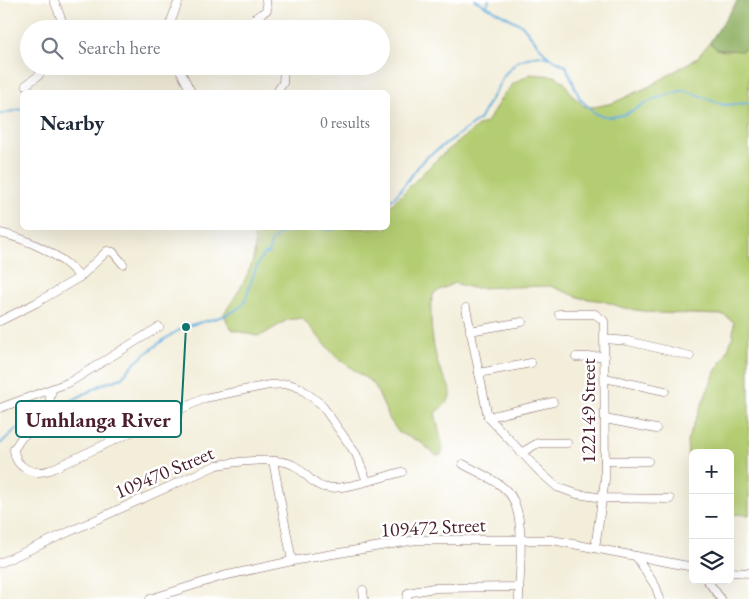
<!DOCTYPE html>
<html lang="en">
<head>
<meta charset="utf-8">
<style>
  :root { --surface:#fff; --page:#f6f6f7; --text:#1f2937; --muted:#747a83; --line:#e0e1e3 }
  body { margin:0; font-family:"EB Garamond",serif; background:var(--page); color:var(--text) }
  .controls { position:absolute; right:15px; bottom:15px; display:grid; overflow:hidden; border-radius:8px; box-shadow:0 5px 20px #0002 }
  .controls button { width:45px; height:45px; display:grid; place-items:center; padding:0; border:0; border-bottom:1px solid var(--line); background:var(--surface); color:var(--text); font:25px sans-serif }
  .list { margin:0; padding:0; list-style:none }
  h2 { display:flex; justify-content:space-between; align-items:center; height:65px; margin:0; padding:0 20px; font-size:21px }
  h2 small { font-size:16px; font-weight:400; color:var(--muted) }
  .icon { flex:none; width:28px; height:28px; fill:none; stroke:currentColor; stroke-width:2; stroke-linecap:round; stroke-linejoin:round }
  .map { position:relative; flex:none; width:749px; height:599px; overflow:hidden }
  .search { position:absolute; background:var(--surface); box-shadow:0 5px 20px #0002; left:20px; top:20px; width:370px; height:55px; display:flex; align-items:center; gap:12px; box-sizing:border-box; padding:0 18px; border-radius:28px; color:var(--muted); font-size:19px }
  .panel { position:absolute; background:var(--surface); box-shadow:0 5px 20px #0002; left:20px; top:90px; width:370px; height:140px; border-radius:8px }
  .map>svg:first-child { display:block }
  .green { fill:#b4cd72; stroke:#7f764e }
  .forest { fill:#8fb064; stroke:#6c6848 }
  .lines { fill:none; stroke-linecap:round; stroke-linejoin:round }
  .stream { stroke:#65aedd; stroke-width:2 }
  .minor-casing { stroke:#856768; stroke-width:9 }
  .minor { stroke:#fff; stroke-width:8 }
  .labels { text-anchor:middle; stroke-width:5; stroke-linejoin:round; paint-order:stroke }
  .street-label { font-size:20px; fill:#4a1f2b; stroke:#fff }
  .leader { fill:none; stroke:#0f766e; stroke-width:2 }
  .callout-dot { fill:#0f766e; stroke:#fff; stroke-width:2 }
  .callout { fill:#fff; stroke:#0f766e; stroke-width:2 }
  .callout-label { font-size:21px; text-anchor:middle; font-weight:bold; fill:#4a1f2b }
</style>
</head>
<body>
<div class="map">
<svg width="749" height="599" viewBox="0 0 749 599">
  <rect width="100%" height="100%" fill="#fff"/>
  <filter id="ink" filterUnits="userSpaceOnUse"><feTurbulence type="fractalNoise" baseFrequency=".02" numOctaves="2"/><feDisplacementMap in="SourceGraphic" scale="10" xChannelSelector="R" yChannelSelector="G"/><feConvolveMatrix kernelMatrix="1 2 1 2 8 2 1 2 1" color-interpolation-filters="sRGB"/></filter>
  <filter id="wash" filterUnits="userSpaceOnUse"><feTurbulence type="fractalNoise" baseFrequency=".0096" numOctaves="4" result="noise"/><feDisplacementMap in="SourceGraphic" scale="20" xChannelSelector="R" yChannelSelector="G"/><feGaussianBlur stdDeviation="1.12" result="paint"/><feColorMatrix in="noise" values="0 0 0 0 0 0 0 0 0 0 0 0 0 0 0 0 0 1.4 0 .05"/><feComposite in="paint" operator="in"/></filter>
  <g filter="url(#wash)">
    <rect width="100%" height="100%" fill="#f3eeda"/>
    <path class="green" d="M 749,38 L 749,515 L 730,514 L 730,453 L 693,453 L 693,492 L 690,487 L 687,441 L 716,370 L 725,357 L 733,336 L 734,322 L 724,315 L 655,313 L 624,308 L 603,301 L 581,298 L 550,286 L 472,288 L 454,283 L 434,293 C 427,308 433,350 439,367 C 442,375 452,387 450,396 C 449,403 440,408 435,413 L 443,448 L 441,455 L 436,455 L 419,441 L 399,433 L 390,420 L 374,384 L 336,357 L 302,318 L 287,320 L 264,334 L 257,336 L 233,330 L 229,326 L 224,314 C 236,295 254,270 255,247 C 255,241 253,234 252,228 L 270,230 L 289,228 L 388,228 L 388,208 L 437,159 L 478,126 L 488,121 L 503,95 L 513,84 L 530,74 L 555,76 L 563,81 L 573,96 L 584,106 L 594,107 L 613,103 L 650,86 L 697,58 L 710,42 C 717,56 735,50 747,47 Z"/>
    <path class="forest" d="M 738,0 L 749,0 L 747,47 L 741,51 L 716,49 L 710,42 Z"/>
    <g class="lines">
      <g class="stream">
        <path d="M 475,0 L 522,25 L 548,57"/>
        <path d="M 486,7 L 489,0"/>
        <path d="M 0,114 L 22,109"/>
        <path d="M 388,202 L 395,197 L 424,159 L 479,120 L 505,74 L 518,61 L 538,55 L 551,58 L 566,66 L 580,99 L 596,114 L 610,117 L 624,115 L 654,99 L 684,90 L 724,105 L 749,103"/>
        <path d="M 321,228 L 329,230 L 340,228"/>
        <path d="M 54,410 L 103,384 L 122,378 C 130,364 171,332 188,326 C 205,320 231,318 244,303 C 247,299 248,290 250,285 C 253,275 258,262 264,254 L 269,254 L 271,242 L 282,232 L 305,230 L 307,228"/>
        <path d="M 0,444 L 16,429 L 22,428 L 28,419 L 43,415"/>
      </g>
    </g>
  </g>
  <g filter="url(#ink)">
    <g class="lines">
      <defs>
        <g id="minor">
          <path d="M 54,0 L 65,29"/>
          <path d="M 168,29 L 179,0"/>
          <path d="M 243,29 L 249,22 L 267,10 L 266,0"/>
          <path d="M 178,66 L 191,92"/>
          <path d="M 26,85 L 38,76 L 46,66"/>
          <path d="M 277,92 L 283,83 L 284,68 L 287,66"/>
          <path d="M 0,233 C 28,239 62,255 80,277"/>
          <path d="M 466,308 L 488,417 L 540,472 L 557,487 L 577,494 L 603,498 L 670,499"/>
          <path d="M 559,314 L 595,314 L 604,321 L 605,479 L 595,548"/>
          <path d="M 0,321 L 36,303 L 80,277 L 107,251 L 113,252 L 123,264"/>
          <path d="M 470,331 L 522,322"/>
          <path d="M 605,339 L 628,341 L 690,356"/>
          <path d="M 576,357 L 605,356"/>
          <path d="M 479,373 L 531,363"/>
          <path d="M 605,378 L 665,391"/>
          <path d="M 52,389 L 45,420 L 22,437 L 14,449 C 15,468 33,476 50,470 L 205,398 L 269,385 L 289,384 L 300,388 L 321,404 L 356,454 L 367,481"/>
          <path d="M 0,408 L 70,382 L 159,327"/>
          <path d="M 488,417 L 553,402"/>
          <path d="M 605,419 L 656,429"/>
          <path d="M 521,453 L 538,443 L 567,443"/>
          <path d="M 273,461 L 292,561"/>
          <path d="M 605,461 L 648,461"/>
          <path d="M 463,464 C 477,472 495,479 506,490 C 528,509 519,572 519,599"/>
          <path d="M 636,556 L 656,587 L 660,599"/>
          <path d="M 0,563 L 217,465 C 236,462 276,456 293,465 C 304,470 311,484 323,487 C 339,492 385,476 402,472"/>
          <path d="M 730,572 L 749,573"/>
          <path d="M 707,580 L 721,599"/>
          <path d="M 363,590 L 364,599"/>
          <path d="M 150,599 L 223,576 L 292,561 L 416,540 L 552,540 L 693,567"/>
          <path d="M 407,599 L 408,593 L 433,588 L 519,587"/>
        </g>
      </defs>
      <use href="#minor" class="minor-casing"/>
      <use href="#minor" class="minor"/>
    </g>
  </g>
  <g class="labels">
    <g class="street-label">
      <text transform="translate(588 411) rotate(-90)" y="7">122149 Street</text>
      <text transform="translate(164 472) rotate(-23)" y="7">109470 Street</text>
      <text transform="translate(433 527) rotate(-3)" y="7">109472 Street</text>
    </g>
  </g>
  <path class="leader" d="M186 327L181 419"/>
  <circle class="callout-dot" cx="186" cy="327" r="5"/>
  <rect class="callout" x="16" y="401" width="165" height="36" rx="5"/>
  <g class="callout-label">
    <text x="98" y="427">Umhlanga River</text>
  </g>
</svg>
<div class="controls">
<button>+</button>
<button>−</button>
<button><svg class="icon" aria-label="layers" viewBox="0 0 24 24"><path d="M12 4l9 5-9 5-9-5zM3 14l9 5 9-5"/></svg></button>
</div>
<div class="search"><svg class="icon" aria-label="search" viewBox="0 0 24 24"><circle cx="10" cy="10" r="6"/><path d="M15 15l6 6"/></svg>Search here</div>
<section class="panel">
<h2>Nearby<small>0 results</small></h2>
<ul class="list">
</ul>
</section>
</div>
</body>
</html>
